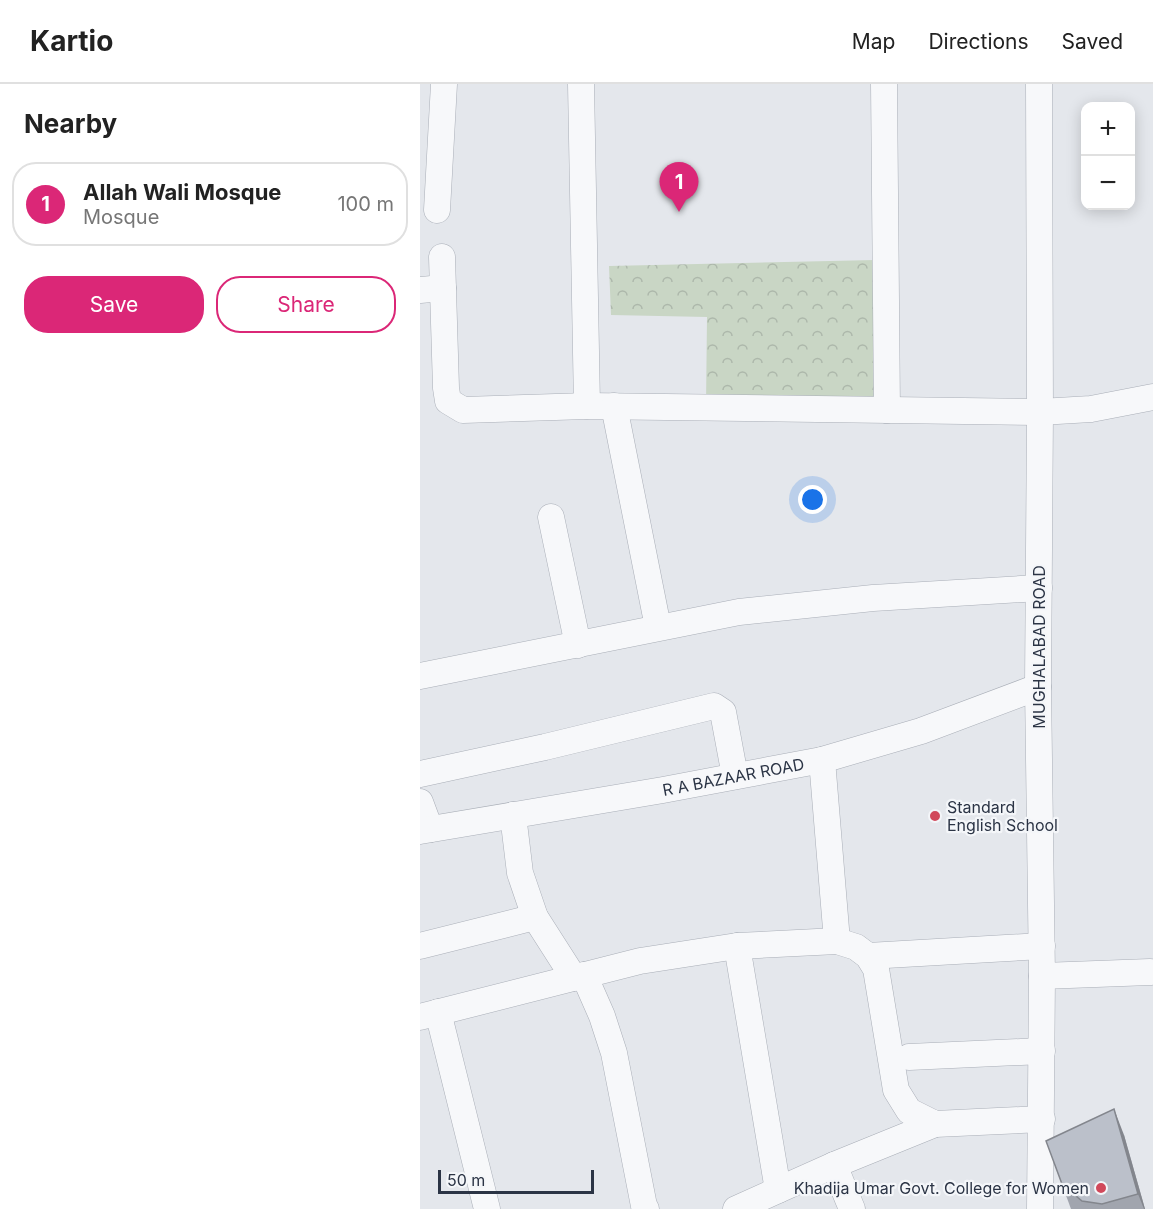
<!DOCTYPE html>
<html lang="en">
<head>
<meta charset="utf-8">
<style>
  :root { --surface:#fff; --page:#f2f2f2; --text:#222; --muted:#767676; --line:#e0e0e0; --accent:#db2777 }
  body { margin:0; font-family:Inter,sans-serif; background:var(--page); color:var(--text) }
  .controls { position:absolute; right:18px; top:18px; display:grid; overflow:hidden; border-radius:12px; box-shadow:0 3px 15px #0003 }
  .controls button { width:54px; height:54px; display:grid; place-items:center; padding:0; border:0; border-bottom:2px solid var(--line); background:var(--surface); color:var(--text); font:30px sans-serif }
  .scale { position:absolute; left:18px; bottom:15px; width:156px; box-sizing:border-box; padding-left:6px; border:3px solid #2b3445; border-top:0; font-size:16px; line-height:21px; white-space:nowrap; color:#2b3445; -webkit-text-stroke:4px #f4f6f9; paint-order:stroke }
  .you { position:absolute; left:393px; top:416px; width:21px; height:21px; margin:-15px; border:4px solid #fff; border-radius:50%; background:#1a73e8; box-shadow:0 0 0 9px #1a73e833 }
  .badge { display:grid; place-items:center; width:39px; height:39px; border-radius:50%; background:var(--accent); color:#fff; font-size:20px; font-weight:700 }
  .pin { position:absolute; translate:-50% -50px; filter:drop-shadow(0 2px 3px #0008) }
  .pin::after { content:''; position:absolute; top:32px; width:21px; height:18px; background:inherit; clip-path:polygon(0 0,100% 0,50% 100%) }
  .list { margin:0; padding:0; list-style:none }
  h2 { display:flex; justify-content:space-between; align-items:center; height:78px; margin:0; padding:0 24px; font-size:26px }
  h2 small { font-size:20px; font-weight:400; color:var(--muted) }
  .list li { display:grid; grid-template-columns:39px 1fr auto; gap:18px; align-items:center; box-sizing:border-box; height:84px; margin:0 12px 12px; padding:0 12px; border:2px solid var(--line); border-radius:24px }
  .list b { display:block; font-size:22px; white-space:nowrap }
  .list p { margin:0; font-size:20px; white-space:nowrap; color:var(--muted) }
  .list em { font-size:20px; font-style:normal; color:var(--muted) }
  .actions { display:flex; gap:12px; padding:18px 24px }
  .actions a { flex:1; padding:14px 0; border:2px solid var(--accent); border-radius:24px; text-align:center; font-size:21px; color:var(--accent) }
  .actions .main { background:var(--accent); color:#fff }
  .map { position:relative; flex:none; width:733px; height:1125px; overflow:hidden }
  header { display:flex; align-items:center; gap:36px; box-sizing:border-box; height:84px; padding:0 30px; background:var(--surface); border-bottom:2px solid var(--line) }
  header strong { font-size:28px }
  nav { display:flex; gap:33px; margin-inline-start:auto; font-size:21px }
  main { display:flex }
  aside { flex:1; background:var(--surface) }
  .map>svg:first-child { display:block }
  .forest { fill:url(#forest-crowns) }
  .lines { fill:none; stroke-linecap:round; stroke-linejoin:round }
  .minor-casing { stroke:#a9aeb7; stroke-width:27 }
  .minor { stroke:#f7f8fa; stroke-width:26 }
  .wall { fill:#a1a5ae }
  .shaded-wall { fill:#83868d }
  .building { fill:#bbc0ca; stroke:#83868d; stroke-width:1.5 }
  .poi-dot { fill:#d1495b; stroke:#f4f6f9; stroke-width:2 }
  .labels { text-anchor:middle; stroke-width:4.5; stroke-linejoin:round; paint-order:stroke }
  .street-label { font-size:16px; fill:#2b3445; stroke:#f4f6f9 }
  .poi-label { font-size:16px; fill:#2b3445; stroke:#f4f6f9; text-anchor:start }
</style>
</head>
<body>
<header>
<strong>Kartio</strong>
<nav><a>Map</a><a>Directions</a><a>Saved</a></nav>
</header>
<main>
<aside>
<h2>Nearby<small></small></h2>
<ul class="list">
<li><span class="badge">1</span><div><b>Allah Wali Mosque</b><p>Mosque</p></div><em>100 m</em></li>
</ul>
<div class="actions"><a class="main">Save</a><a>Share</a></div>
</aside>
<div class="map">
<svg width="733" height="1125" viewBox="0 0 733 1125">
  <defs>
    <pattern id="forest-crowns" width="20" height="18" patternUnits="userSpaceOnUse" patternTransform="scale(1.5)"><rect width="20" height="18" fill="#c9d6c5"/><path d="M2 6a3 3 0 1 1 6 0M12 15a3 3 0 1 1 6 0" fill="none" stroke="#adb8ab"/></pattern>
  </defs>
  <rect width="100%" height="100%" fill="#e4e7ec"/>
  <path class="forest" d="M 455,176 L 459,322 L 286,321 L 287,233 L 191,231 L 189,182 Z"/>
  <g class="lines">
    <defs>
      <g id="minor">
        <path d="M 161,0 L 167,322"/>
        <path d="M 464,0 L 467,326"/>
        <path d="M 619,0 L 620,328 L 618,603 L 622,892 L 620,1125"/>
        <path d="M 17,126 L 24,0"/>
        <path d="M 22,173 L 26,304 L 28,317 L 43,326 L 167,322 L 620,328 L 671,325 L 733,313"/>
        <path d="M 0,206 L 23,204"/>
        <path d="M 194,322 L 238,543"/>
        <path d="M 131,433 L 158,561"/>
        <path d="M 0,592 L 319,528 L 453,514 L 619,504"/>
        <path d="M 402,676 L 417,857"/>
        <path d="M 0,690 L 125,663 L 294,622 L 303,628 L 315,692"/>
        <path d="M 0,718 L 10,745"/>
        <path d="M 93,731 L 100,789 L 115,833 L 154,894"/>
        <path id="s1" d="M 0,747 L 243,706 L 402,676 L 501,647 L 618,603"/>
        <path d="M 0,862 L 115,833"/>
        <path d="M 317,862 L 358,1106"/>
        <path d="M 448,872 L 622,862"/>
        <path d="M 164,891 L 182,932 L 194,969 L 224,1122 L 226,1125"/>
        <path d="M 622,892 L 730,888"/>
        <path d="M 18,928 L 67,1125"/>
        <path d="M 0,933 L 220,877 L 317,862 L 417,857 L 436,863 L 448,872 L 456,885 L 476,1006 L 489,1027 L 515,1040 L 622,1035"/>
        <path d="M 489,973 L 622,967"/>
        <path d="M 414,1081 L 432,1125"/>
        <path d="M 316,1125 L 414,1081 L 515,1040"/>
      </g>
    </defs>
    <use href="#minor" class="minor-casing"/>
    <use href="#minor" class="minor"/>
  </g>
  <path class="wall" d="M 704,1051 L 725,1125 L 651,1125 L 626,1057 Z"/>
  <path class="shaded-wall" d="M 694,1025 L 704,1051 L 725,1125 L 724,1125 L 718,1110 Z"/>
  <path class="building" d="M 694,1025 L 718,1110 L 682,1120 L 662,1117 L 642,1100 L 626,1057 Z"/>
  <g class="poi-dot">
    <circle cx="515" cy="732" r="6"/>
    <circle cx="681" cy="1104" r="6"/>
  </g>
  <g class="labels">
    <g class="street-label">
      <text transform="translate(619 563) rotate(-90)" y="6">MUGHALABAD ROAD</text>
      <text dy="6" stroke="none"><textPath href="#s1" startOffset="318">R A BAZAAR ROAD</textPath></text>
    </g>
    <g class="poi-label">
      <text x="527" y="729">Standard<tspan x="527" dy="18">English School</tspan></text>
      <text x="669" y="1110" text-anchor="end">Khadija Umar Govt. College for Women</text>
    </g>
  </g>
</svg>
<div class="controls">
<button>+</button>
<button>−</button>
</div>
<div class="scale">50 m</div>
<div class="you"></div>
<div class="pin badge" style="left:259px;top:128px">1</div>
</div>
</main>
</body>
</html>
